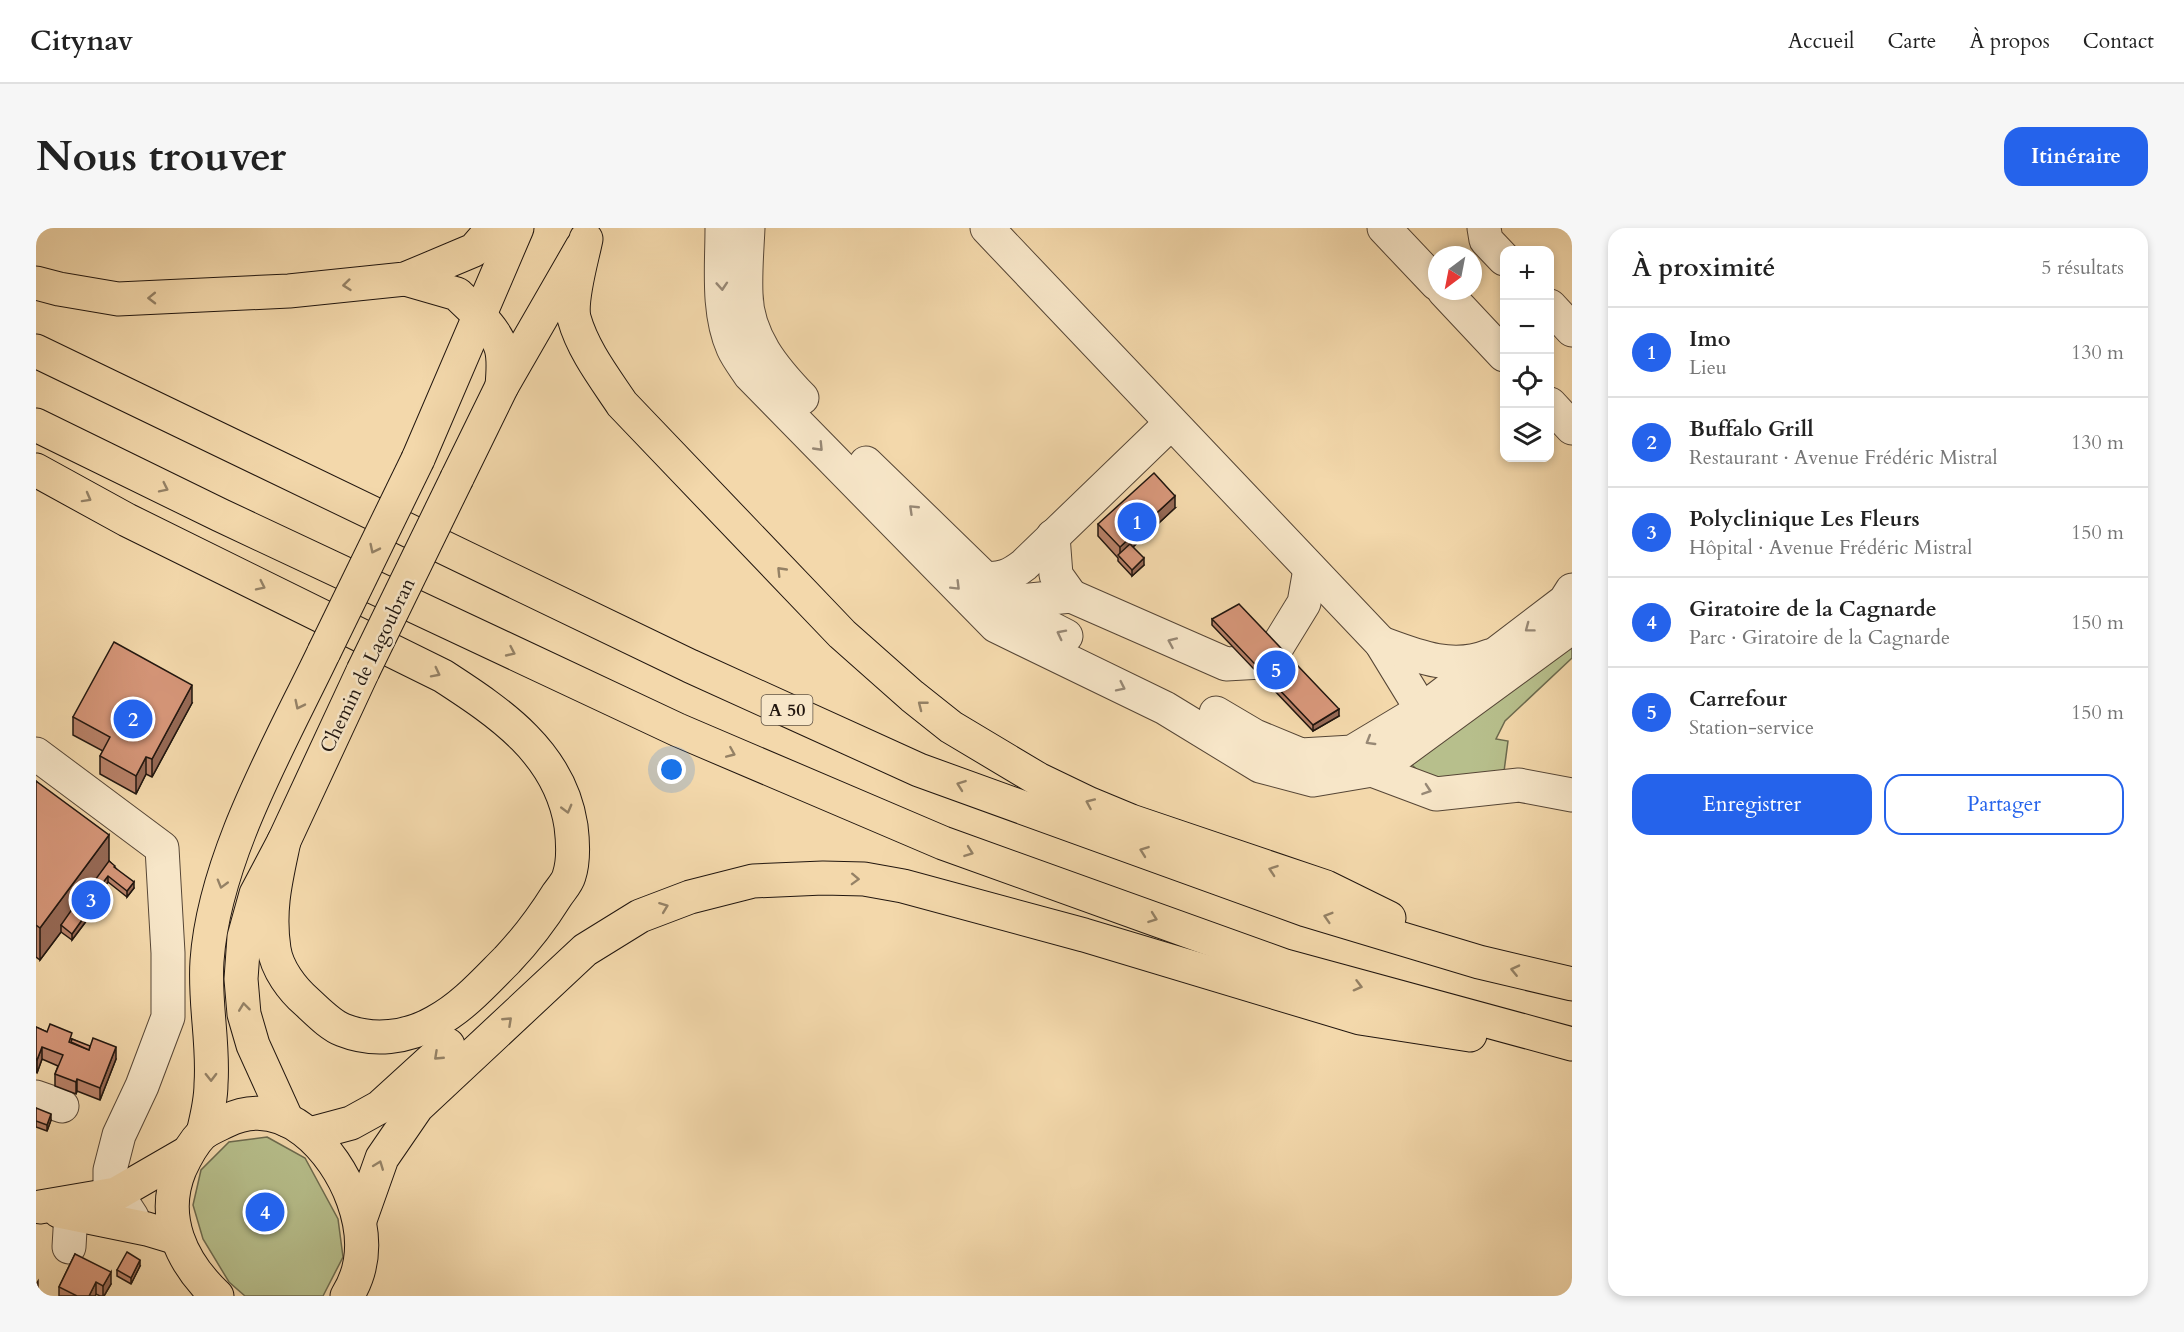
<!DOCTYPE html>
<html lang="fr">
<head>
<meta charset="utf-8">
<style>
  :root { --surface:#fff; --page:#f6f6f6; --text:#222; --muted:#767676; --line:#e0e0e0; --accent:#2563eb }
  body { margin:0; font-family:Cardo,serif; background:var(--page); color:var(--text) }
  .controls { position:absolute; right:18px; top:18px; display:grid; overflow:hidden; border-radius:12px; box-shadow:0 3px 9px #0003 }
  .controls button { width:54px; height:54px; display:grid; place-items:center; padding:0; border:0; border-bottom:2px solid var(--line); background:var(--surface); color:var(--text); font:30px sans-serif }
  .compass { position:absolute; left:1392px; top:18px; width:54px; height:54px; border-radius:50%; background:var(--surface); box-shadow:0 3px 9px #0003; rotate:212deg }
  .you { position:absolute; left:636px; top:542px; width:21px; height:21px; margin:-15px; border:4px solid #fff; border-radius:50%; background:#1a73e8; box-shadow:0 0 0 9px #1a73e833 }
  .badge { display:grid; place-items:center; width:39px; height:39px; border-radius:50%; background:var(--accent); color:#fff; font-size:20px; font-weight:700 }
  .pin { position:absolute; translate:-50% -50%; border:3px solid #fff; box-shadow:0 2px 6px #0006 }
  .list { margin:0; padding:0; list-style:none }
  h2 { display:flex; justify-content:space-between; align-items:center; height:78px; margin:0; padding:0 24px; font-size:26px }
  h2 small { font-size:20px; font-weight:400; color:var(--muted) }
  .list li { display:grid; grid-template-columns:39px 1fr auto; gap:18px; align-items:center; box-sizing:border-box; height:90px; padding:0 24px; border-top:2px solid var(--line) }
  .list b { display:block; font-size:22px; white-space:nowrap }
  .list p { margin:0; font-size:20px; white-space:nowrap; color:var(--muted) }
  .list em { font-size:20px; font-style:normal; color:var(--muted) }
  .actions { display:flex; gap:12px; padding:18px 24px }
  .actions a { flex:1; padding:14px 0; border:2px solid var(--accent); border-radius:18px; text-align:center; font-size:21px; color:var(--accent) }
  .actions .main { background:var(--accent); color:#fff }
  .icon { flex:none; width:33px; height:33px; fill:none; stroke:currentColor; stroke-width:2; stroke-linecap:round; stroke-linejoin:round }
  .map { position:relative; flex:none; width:1536px; height:1068px; overflow:hidden; border-radius:18px }
  header { display:flex; align-items:center; gap:36px; box-sizing:border-box; height:84px; padding:0 30px; background:var(--surface); border-bottom:2px solid var(--line) }
  header strong { font-size:28px }
  nav { display:flex; gap:33px; margin-inline-start:auto; font-size:21px }
  .intro { display:flex; align-items:center; justify-content:space-between; box-sizing:border-box; height:144px; padding:0 36px }
  h1 { margin:0; font-size:42px }
  .button { padding:15px 27px; border-radius:18px; background:var(--accent); color:#fff; font-size:21px; font-weight:700 }
  main { display:flex; gap:36px; padding:0 36px }
  aside { flex:1; background:var(--surface); border-radius:18px; box-shadow:0 3px 9px #0003 }
  .map>svg:first-child { display:block }
  .green { fill:#b7bf8c; stroke:#6c6a4e; stroke-width:1.5 }
  .lines { fill:none; stroke-linecap:round; stroke-linejoin:round }
  .minor-casing { stroke:#564636; stroke-width:35 }
  .major-casing { stroke:#21160f; stroke-width:35 }
  .highway-casing { stroke:#21160f; stroke-width:35 }
  .minor { stroke:#f7e6c8; stroke-width:33 }
  .major { stroke:#f3d8ab; stroke-width:33 }
  .highway { stroke:#f3d8ab; stroke-width:33 }
  .major-bridge-casing { stroke:#21160f; stroke-width:35; stroke-linecap:butt }
  .major-bridge { stroke:#f3d8ab; stroke-width:33 }
  .wall { fill:#b88168; stroke:#21160f; stroke-width:1.5 }
  .shaded-wall { fill:#966955; stroke:#21160f; stroke-width:1.5 }
  .building { fill:#d69679; stroke:#21160f; stroke-width:1.5 }
  .oneway { stroke:#948165 }
  .oneway2 { stroke:#978875 }
  .labels { text-anchor:middle; stroke-width:5; stroke-linejoin:round; paint-order:stroke }
  .shield { fill:#f7e6c8; stroke:#615446; stroke-width:1.5 }
  .shield-label { font-size:18px; font-weight:bold; fill:#21160f }
  .street-label { font-size:20px; fill:#21160f; stroke:#f7e6c8 }
</style>
</head>
<body>
<header>
<strong>Citynav</strong>
<nav><a>Accueil</a><a>Carte</a><a>À propos</a><a>Contact</a></nav>
</header>
<div class="intro"><h1>Nous trouver</h1><a class="button">Itinéraire</a></div>
<main>
<div class="map">
<svg width="1536" height="1068" viewBox="0 0 1536 1068">
  <rect width="100%" height="100%" fill="#f3d8ab"/>
  <filter id="stains"><feTurbulence type="fractalNoise" baseFrequency=".00333" numOctaves="4"/><feColorMatrix values="0 0 0 0 .2 0 0 0 0 .09 0 0 0 0 .02 0 0 0 .5 -.17"/></filter>
  <radialGradient id="worn" r=".72"><stop offset=".6" stop-color="#630" stop-opacity="0"/><stop offset="1" stop-color="#630" stop-opacity=".3"/></radialGradient>
  <g class="green">
    <path d="M 1536,414 L 1536,430 L 1469,493 L 1460,511 L 1472,513 L 1467,551 L 1393,553 L 1376,537 Z"/>
    <path d="M 231,909 L 269,930 L 302,991 L 307,1029 L 287,1068 L 209,1068 L 193,1054 L 167,1011 L 157,977 L 165,942 L 193,914 Z"/>
  </g>
  <g class="lines">
    <defs>
      <g id="minor">
        <path d="M 686,0 C 686,38 681,84 697,120 C 701,129 708,138 714,147 L 960,398 L 1129,480 L 1224,538 L 1277,552 L 1336,542 L 1360,528 L 1536,399"/>
        <path d="M 712,0 C 711,22 709,44 710,66 C 711,109 738,141 766,170"/>
        <path d="M 951,0 L 1345,415 L 1386,482"/>
        <path d="M 1348,0 L 1401,56"/>
        <path d="M 1448,0 L 1450,12 L 1468,31"/>
        <path d="M 1408,63 L 1468,127"/>
        <path d="M 1514,78 L 1536,102"/>
        <path d="M 1514,176 L 1536,200"/>
        <path d="M 830,235 L 969,370 L 993,389 L 1030,408"/>
        <path d="M 1017,308 L 1020,347 L 1035,368"/>
        <path d="M 948,350 C 965,352 975,347 988,337 L 1135,195"/>
        <path d="M 969,370 L 984,373 L 1035,368 L 1190,436 L 1226,434 L 1241,419 L 1268,375 L 1274,341"/>
        <path d="M 1345,415 C 1380,428 1416,443 1453,428"/>
        <path d="M 1180,485 L 1219,508 L 1265,527 L 1316,524 L 1386,482 L 1529,373 L 1536,362"/>
        <path d="M 0,526 L 126,620 L 132,725 L 132,789 L 106,858 L 83,907 L 74,942 L 74,955 L 96,989"/>
        <path d="M 1336,542 L 1400,566 L 1483,557 L 1536,567"/>
        <path d="M 0,869 L 26,878"/>
        <path d="M 33,1019 L 35,985"/>
      </g>
      <g id="major">
        <path d="M 444,88 C 468,115 469,123 466,158"/>
        <path d="M 382,231 L 481,0"/>
        <path d="M 421,250 L 466,158 L 546,19"/>
        <path d="M 251,892 L 217,817 L 208,786 L 205,751 L 208,709 L 220,666 L 248,613 L 327,443"/>
        <path d="M 167,905 C 171,889 175,872 175,856 C 178,815 168,774 171,733 C 178,630 244,516 288,424"/>
        <path d="M 4,979 L 80,966 L 151,925"/>
        <path d="M 23,983 L 111,1001 L 141,1010"/>
        <path d="M 181,1068 C 145,1034 124,989 144,941 C 150,928 156,916 166,906 C 172,901 182,897 190,893 C 248,864 299,922 317,972 C 329,1005 330,1038 311,1068"/>
      </g>
      <g id="highway">
        <path d="M 550,11 C 546,31 534,71 538,90 C 547,122 568,149 586,176 L 806,406 L 876,468 L 915,499 L 1002,551 L 1054,576 L 1095,593 L 1290,659 L 1353,690"/>
        <path d="M 369,51 L 421,66 L 444,88"/>
        <path d="M 0,55 L 23,61 L 82,71 L 253,63 L 369,51 L 438,22 L 457,0"/>
        <path d="M 0,123 L 654,438 L 883,542 L 1270,682 L 1443,734 L 1536,756"/>
        <path d="M 0,197 L 184,287 L 642,502 L 907,615 L 1249,738 L 1536,816"/>
        <path d="M 0,242 L 91,292 L 407,448 C 464,485 524,525 535,598 C 537,614 538,633 533,648 C 531,655 525,661 521,667 C 506,691 490,712 471,732 C 449,754 427,779 399,794 C 371,810 337,814 307,802 C 294,797 281,783 271,774 C 256,761 241,741 238,721 C 232,681 240,651 248,613"/>
        <path d="M 274,906 L 315,895 L 344,879 L 412,817"/>
        <path d="M 324,992 L 346,930 L 381,879 L 549,722 L 604,688 L 654,669 L 717,653 L 787,650 L 828,651 L 867,658 L 1048,707 L 1324,790 L 1434,807"/>
      </g>
    </defs>
    <use href="#minor" class="minor-casing"/>
    <use href="#major" class="major-casing"/>
    <use href="#highway" class="highway-casing"/>
    <use href="#minor" class="minor"/>
    <use href="#major" class="major"/>
    <use href="#highway" class="highway"/>
    <defs>
      <g id="major-bridge">
        <path d="M 288,424 L 382,231"/>
        <path d="M 327,443 L 421,250"/>
      </g>
    </defs>
    <use href="#major-bridge" class="major-bridge-casing"/>
    <use href="#major-bridge" class="major-bridge"/>
  </g>
  <g class="wall">
    <path d="M 1139,280 L 1097,319 L 1108,337 L 1096,348 L 1082,333 L 1082,330 L 1062,308 L 1062,296 Z"/>
    <path d="M 1176,391 L 1303,488 L 1277,503 L 1176,397 Z"/>
    <path d="M 156,475 L 116,549 L 110,546 L 100,566 L 64,546 L 64,528 L 67,523 L 37,507 L 37,489 Z"/>
    <path d="M 0,553 L 98,660 L 91,669 L 72,654 L 49,684 L 51,692 L 36,712 L 25,704 L 4,732 L 0,729 Z"/>
    <path d="M 0,799 L 11,804 L 36,811 L 80,831 L 64,872 L 41,863 L 40,866 L 19,858 L 19,846 L 22,838 L 6,831 L 1,845 L 0,844 Z"/>
    <path d="M 0,880 L 15,892 L 11,903 L 0,899 Z"/>
    <path d="M 39,1026 L 75,1056 L 68,1068 L 64,1068 L 60,1066 L 59,1068 L 23,1068 L 23,1059 Z"/>
    <path d="M 104,1038 L 95,1056 L 81,1048 L 81,1042 Z"/>
  </g>
  <g class="shaded-wall">
    <path d="M 1139,268 L 1139,280 L 1085,330 L 1084,329 L 1084,319 Z"/>
    <path d="M 1108,330 L 1108,337 L 1096,348 L 1096,342 Z"/>
    <path d="M 156,457 L 156,475 L 116,549 L 116,531 Z"/>
    <path d="M 1303,481 L 1303,488 L 1277,503 L 1277,497 Z"/>
    <path d="M 110,529 L 110,546 L 100,566 L 100,548 Z"/>
    <path d="M 73,607 L 73,639 L 43,674 L 43,680 L 25,697 L 25,704 L 4,732 L 4,700 Z"/>
    <path d="M 72,648 L 72,654 L 49,685 L 49,678 Z"/>
    <path d="M 98,654 L 98,660 L 91,669 L 91,663 Z"/>
    <path d="M 51,685 L 51,692 L 36,712 L 36,706 Z"/>
    <path d="M 6,819 L 6,831 L 1,845 L 1,832 Z"/>
    <path d="M 80,819 L 80,831 L 64,872 L 64,860 Z"/>
    <path d="M 41,851 L 41,863 L 40,866 L 40,854 Z"/>
    <path d="M 15,886 L 15,892 L 11,903 L 11,897 Z"/>
    <path d="M 104,1032 L 104,1038 L 95,1056 L 95,1050 Z"/>
    <path d="M 75,1044 L 75,1056 L 68,1068 L 67,1068 L 67,1058 Z"/>
    <path d="M 2,1053 L 2,1065 L 0,1068 L 0,1056 Z"/>
    <path d="M 60,1054 L 60,1066 L 59,1068 L 53,1068 Z"/>
  </g>
  <g class="building">
    <path d="M 1118,245 L 1139,268 L 1084,319 L 1062,296 Z"/>
    <path d="M 1094,316 L 1108,330 L 1096,342 L 1082,327 Z"/>
    <path d="M 1203,376 L 1303,481 L 1277,497 L 1176,391 Z"/>
    <path d="M 78,414 L 156,457 L 116,531 L 110,529 L 100,548 L 64,528 L 74,509 L 37,489 Z"/>
    <path d="M 0,553 L 73,607 L 4,700 L 0,697 Z"/>
    <path d="M 73,633 L 79,638 L 78,639 L 98,654 L 91,663 L 72,648 L 49,678 L 43,674 Z"/>
    <path d="M 39,677 L 51,685 L 36,706 L 25,697 Z"/>
    <path d="M 14,796 L 36,805 L 33,814 L 53,822 L 57,810 L 80,819 L 64,860 L 41,851 L 40,854 L 19,846 L 27,827 L 6,819 L 1,832 L 0,832 L 0,799 L 11,804 Z"/>
    <path d="M 36,811 L 54,818 L 53,822 L 35,814 Z"/>
    <path d="M 0,880 L 15,886 L 11,897 L 0,893 Z"/>
    <path d="M 91,1024 L 104,1032 L 95,1050 L 81,1042 Z"/>
    <path d="M 39,1026 L 75,1044 L 67,1058 L 60,1054 L 53,1068 L 41,1068 L 23,1059 Z"/>
  </g>
  <defs><path id="oneway-chevron" d="M-2-3.5L2.5 0L-2 3.5" fill="none" stroke-width="1.6" stroke-linecap="round" stroke-linejoin="round" transform="scale(1.5)"/></defs>
  <g class="oneway">
    <use href="#oneway-chevron" transform="translate(311 57) rotate(174)"/>
    <use href="#oneway-chevron" transform="translate(116 70) rotate(179)"/>
    <use href="#oneway-chevron" transform="translate(128 260) rotate(26)"/>
    <use href="#oneway-chevron" transform="translate(51 270) rotate(29)"/>
    <use href="#oneway-chevron" transform="translate(338 321) rotate(116)"/>
    <use href="#oneway-chevron" transform="translate(745 343) rotate(-134)"/>
    <use href="#oneway-chevron" transform="translate(225 358) rotate(26)"/>
    <use href="#oneway-chevron" transform="translate(475 424) rotate(25)"/>
    <use href="#oneway-chevron" transform="translate(400 445) rotate(27)"/>
    <use href="#oneway-chevron" transform="translate(263 477) rotate(116)"/>
    <use href="#oneway-chevron" transform="translate(886 477) rotate(-142)"/>
    <use href="#oneway-chevron" transform="translate(695 525) rotate(23)"/>
    <use href="#oneway-chevron" transform="translate(925 557) rotate(-160)"/>
    <use href="#oneway-chevron" transform="translate(1054 575) rotate(-156)"/>
    <use href="#oneway-chevron" transform="translate(531 581) rotate(75)"/>
    <use href="#oneway-chevron" transform="translate(1108 623) rotate(-160)"/>
    <use href="#oneway-chevron" transform="translate(933 624) rotate(20)"/>
    <use href="#oneway-chevron" transform="translate(1237 642) rotate(-161)"/>
    <use href="#oneway-chevron" transform="translate(819 651) rotate(2)"/>
    <use href="#oneway-chevron" transform="translate(186 656) rotate(106)"/>
    <use href="#oneway-chevron" transform="translate(628 679) rotate(-21)"/>
    <use href="#oneway-chevron" transform="translate(1292 689) rotate(-163)"/>
    <use href="#oneway-chevron" transform="translate(1117 690) rotate(20)"/>
    <use href="#oneway-chevron" transform="translate(1479 742) rotate(-167)"/>
    <use href="#oneway-chevron" transform="translate(1322 758) rotate(15)"/>
    <use href="#oneway-chevron" transform="translate(208 779) rotate(-97)"/>
    <use href="#oneway-chevron" transform="translate(472 793) rotate(-43)"/>
    <use href="#oneway-chevron" transform="translate(402 828) rotate(137)"/>
    <use href="#oneway-chevron" transform="translate(175 849) rotate(89)"/>
    <use href="#oneway-chevron" transform="translate(343 937) rotate(-69)"/>
  </g>
  <g class="oneway2">
    <use href="#oneway-chevron" transform="translate(686 58) rotate(86)"/>
    <use href="#oneway-chevron" transform="translate(783 219) rotate(46)"/>
    <use href="#oneway-chevron" transform="translate(877 281) rotate(-136)"/>
    <use href="#oneway-chevron" transform="translate(920 358) rotate(45)"/>
    <use href="#oneway-chevron" transform="translate(1493 400) rotate(143)"/>
    <use href="#oneway-chevron" transform="translate(1025 406) rotate(-153)"/>
    <use href="#oneway-chevron" transform="translate(1136 414) rotate(-156)"/>
    <use href="#oneway-chevron" transform="translate(1085 459) rotate(26)"/>
    <use href="#oneway-chevron" transform="translate(1334 513) rotate(149)"/>
    <use href="#oneway-chevron" transform="translate(1391 562) rotate(19)"/>
  </g>
  <g class="labels">
    <rect class="shield" x="725.5" y="467" width="51" height="30" rx="4.5"/>
    <g class="shield-label">
      <text x="751" y="488">A 50</text>
    </g>
    <g class="street-label">
      <text transform="translate(331 437) rotate(-64)" y="7">Chemin de Lagoubran</text>
    </g>
  </g>
  <rect width="100%" height="100%" filter="url(#stains)"/>
  <rect width="100%" height="100%" fill="url(#worn)"/>
</svg>
<div class="controls">
<button>+</button>
<button>−</button>
<button><svg class="icon" aria-label="locate" viewBox="0 0 24 24"><circle cx="12" cy="12" r="6"/><path d="M12 2v4M12 18v4M2 12h4M18 12h4"/></svg></button>
<button><svg class="icon" aria-label="layers" viewBox="0 0 24 24"><path d="M12 4l9 5-9 5-9-5zM3 14l9 5 9-5"/></svg></button>
</div>
<svg class="compass" viewBox="-18 -18 36 36"><path d="M0-13l5 13h-10z" fill="#e53935"/><path d="M0 13l5-13h-10z" fill="#767676"/></svg>
<div class="you"></div>
<div class="pin badge" style="left:1101px;top:294px">1</div>
<div class="pin badge" style="left:97px;top:491px">2</div>
<div class="pin badge" style="left:55px;top:672px">3</div>
<div class="pin badge" style="left:229px;top:984px">4</div>
<div class="pin badge" style="left:1240px;top:442px">5</div>
</div>
<aside>
<h2>À proximité<small>5 résultats</small></h2>
<ul class="list">
<li><span class="badge">1</span><div><b>Imo</b><p>Lieu</p></div><em>130 m</em></li>
<li><span class="badge">2</span><div><b>Buffalo Grill</b><p>Restaurant · Avenue Frédéric Mistral</p></div><em>130 m</em></li>
<li><span class="badge">3</span><div><b>Polyclinique Les Fleurs</b><p>Hôpital · Avenue Frédéric Mistral</p></div><em>150 m</em></li>
<li><span class="badge">4</span><div><b>Giratoire de la Cagnarde</b><p>Parc · Giratoire de la Cagnarde</p></div><em>150 m</em></li>
<li><span class="badge">5</span><div><b>Carrefour</b><p>Station-service</p></div><em>150 m</em></li>
</ul>
<div class="actions"><a class="main">Enregistrer</a><a>Partager</a></div>
</aside>
</main>
</body>
</html>
